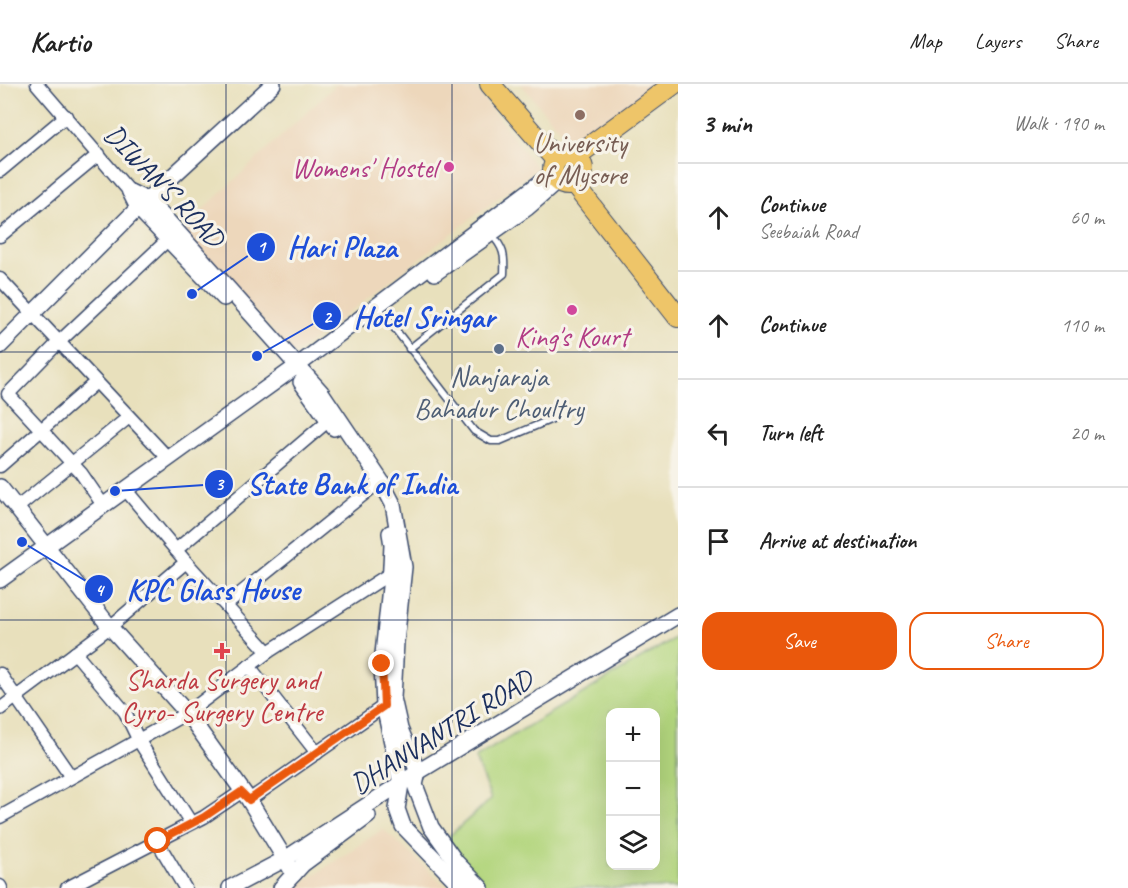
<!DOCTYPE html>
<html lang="en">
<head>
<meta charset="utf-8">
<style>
  :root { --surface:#fff; --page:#f6f6f6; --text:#222; --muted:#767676; --line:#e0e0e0; --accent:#ea580c }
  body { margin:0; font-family:Caveat,sans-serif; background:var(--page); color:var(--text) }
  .controls { position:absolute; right:18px; bottom:18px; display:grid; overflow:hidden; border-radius:12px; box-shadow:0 6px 24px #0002 }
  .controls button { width:54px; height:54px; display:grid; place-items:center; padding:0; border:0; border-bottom:2px solid var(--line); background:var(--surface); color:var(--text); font:30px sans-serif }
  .stop { position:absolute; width:18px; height:18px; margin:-14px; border:4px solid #ea580c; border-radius:50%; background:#fff }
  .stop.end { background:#ea580c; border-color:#fff; box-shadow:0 2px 6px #0008 }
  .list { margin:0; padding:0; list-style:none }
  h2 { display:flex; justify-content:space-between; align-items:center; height:78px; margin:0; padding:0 24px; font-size:26px }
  h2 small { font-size:20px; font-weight:400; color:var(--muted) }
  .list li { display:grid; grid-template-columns:39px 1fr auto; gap:18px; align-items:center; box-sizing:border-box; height:108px; padding:0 24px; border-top:2px solid var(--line) }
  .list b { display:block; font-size:22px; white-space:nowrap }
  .list p { margin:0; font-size:20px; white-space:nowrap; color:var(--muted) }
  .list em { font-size:20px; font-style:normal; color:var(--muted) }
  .actions { display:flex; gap:12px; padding:18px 24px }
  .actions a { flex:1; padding:14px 0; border:2px solid var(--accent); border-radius:18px; text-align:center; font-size:21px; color:var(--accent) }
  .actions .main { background:var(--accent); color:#fff }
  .icon { flex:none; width:33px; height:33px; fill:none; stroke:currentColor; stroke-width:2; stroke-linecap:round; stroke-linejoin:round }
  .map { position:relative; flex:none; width:678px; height:804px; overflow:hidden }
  header { display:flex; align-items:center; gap:36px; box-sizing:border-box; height:84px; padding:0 30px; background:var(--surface); border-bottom:2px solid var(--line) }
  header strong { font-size:28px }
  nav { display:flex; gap:33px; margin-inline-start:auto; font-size:21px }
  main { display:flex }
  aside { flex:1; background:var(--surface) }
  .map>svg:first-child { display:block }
  .built { fill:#edd7bb }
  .green { fill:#b2d57d; stroke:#66826e; stroke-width:1.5; fill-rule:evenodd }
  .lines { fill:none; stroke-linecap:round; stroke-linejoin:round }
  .service-casing { stroke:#3a4a6c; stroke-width:9 }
  .minor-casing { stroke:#3a4a6c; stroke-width:15 }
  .tertiary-casing { stroke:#3a4a6c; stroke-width:18 }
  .primary-casing { stroke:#3a4a6c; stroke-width:22 }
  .service { stroke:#fff; stroke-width:6 }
  .minor { stroke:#fff; stroke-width:12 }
  .tertiary { stroke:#fff; stroke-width:15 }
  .primary { stroke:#eec569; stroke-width:20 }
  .route { stroke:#ea580c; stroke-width:8 }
  .grid { fill:none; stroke:#1b2f5e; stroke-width:1.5; stroke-opacity:0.55 }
  .education-dot { fill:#8d6e63; stroke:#f7f3e8; stroke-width:2 }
  .hotel-dot { fill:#d1479c; stroke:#f7f3e8; stroke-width:2 }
  .service-dot { fill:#5c6f8a; stroke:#f7f3e8; stroke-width:2 }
  .health-dot { fill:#e0444e; stroke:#f7f3e8; stroke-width:2 }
  .labels { text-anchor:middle; stroke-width:6; stroke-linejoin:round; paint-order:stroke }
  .education-label { font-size:28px; fill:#785e54; stroke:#f7f3e8 }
  .hotel-label { font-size:28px; fill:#b23c85; stroke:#f7f3e8; text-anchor:end }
  .street-label { font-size:28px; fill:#1b2f5e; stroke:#f7f3e8 }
  .service-label { font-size:28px; fill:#4e5e75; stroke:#f7f3e8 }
  .health-label { font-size:28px; fill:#be3a42; stroke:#f7f3e8 }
  .leader { fill:none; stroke:#1d4ed8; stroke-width:2 }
  .callout-dot { fill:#1d4ed8; stroke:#f7f3e8; stroke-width:2 }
  .mark-label { font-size:18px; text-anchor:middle; font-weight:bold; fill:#fff }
  .callout-label { font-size:30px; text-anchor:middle; font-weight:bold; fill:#1d4ed8; stroke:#f7f3e8; stroke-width:6; stroke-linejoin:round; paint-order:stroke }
</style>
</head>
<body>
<header>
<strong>Kartio</strong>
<nav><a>Map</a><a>Layers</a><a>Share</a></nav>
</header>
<main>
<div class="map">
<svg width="678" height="804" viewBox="0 0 678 804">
  <rect width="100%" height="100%" fill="#f7f3e8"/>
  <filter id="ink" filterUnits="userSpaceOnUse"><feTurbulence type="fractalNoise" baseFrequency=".0167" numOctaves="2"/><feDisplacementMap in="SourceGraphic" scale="12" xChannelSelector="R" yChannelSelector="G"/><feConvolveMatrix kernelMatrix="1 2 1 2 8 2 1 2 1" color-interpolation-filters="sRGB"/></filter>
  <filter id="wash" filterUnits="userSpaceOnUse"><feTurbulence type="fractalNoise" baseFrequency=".008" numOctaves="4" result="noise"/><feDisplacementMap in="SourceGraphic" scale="24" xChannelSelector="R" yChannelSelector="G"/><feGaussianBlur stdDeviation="1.35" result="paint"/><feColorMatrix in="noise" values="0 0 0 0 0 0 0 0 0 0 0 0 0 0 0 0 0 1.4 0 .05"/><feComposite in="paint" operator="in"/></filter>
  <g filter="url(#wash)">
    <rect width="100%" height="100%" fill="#e8e0bc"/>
    <g class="built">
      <path d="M 337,0 L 472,0 L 537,84 L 294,271 L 181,146 Z"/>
      <path d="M 521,0 L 658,0 L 572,61 Z"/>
      <path d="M 383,745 L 448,804 L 295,804 Z"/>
    </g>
    <path class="green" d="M 678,552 L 678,804 L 485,804 L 439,761 L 491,715 L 475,674 ZM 610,628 L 656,628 L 656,782 L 610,782 Z"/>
  </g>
  <g filter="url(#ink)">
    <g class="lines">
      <defs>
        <g id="service">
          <path d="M 381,227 L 474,347 L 491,357 L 500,357 L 552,335"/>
          <path d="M 409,265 L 504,190 C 505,171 504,164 491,150"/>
        </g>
        <g id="minor">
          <path d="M 37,0 L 130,108"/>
          <path d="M 0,87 L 66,32"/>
          <path d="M 0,152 L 99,70"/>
          <path d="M 0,195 L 168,374"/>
          <path d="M 0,382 L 96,298"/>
          <path d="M 125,405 L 186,478 L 268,568"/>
          <path d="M 103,421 L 81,389 L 8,310 L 59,258 L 174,150"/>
          <path d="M 18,423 L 129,333"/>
          <path d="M 176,466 L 329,336"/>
          <path d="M 226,521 L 374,402"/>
          <path d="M 75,569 L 125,628 L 139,657 L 191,739"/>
          <path d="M 249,582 L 317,669"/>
          <path d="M 0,590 L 71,693"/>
          <path d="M 0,625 L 110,543 L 186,478"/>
          <path d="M 249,716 L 384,622"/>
          <path d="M 0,733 L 187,629 L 268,568 L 391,489"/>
          <path d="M 157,757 L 185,804"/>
          <path d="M 0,802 L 1,804"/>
          <path d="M 67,804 L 204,733 L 241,708"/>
        </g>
        <g id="tertiary">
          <path d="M 130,108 L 147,116 L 164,133 L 321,308 L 381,397 L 393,420 L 404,483 L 396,558 L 393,614 L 400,645 L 418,688 L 415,701 L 431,743 L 456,778 L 481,804"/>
          <path d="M 130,108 L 138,124 L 224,214"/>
          <path d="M 435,189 L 527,124 L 558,97"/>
          <path d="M 0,262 L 138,124 L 273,0"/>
          <path d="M 301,298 L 334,344"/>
          <path d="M 0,403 L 110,543 L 187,629 L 249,716 L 294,790"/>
          <path d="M 390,449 L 392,461 L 390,503 L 382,580 L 384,622 L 401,700 L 397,725 L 403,742 L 463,804"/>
          <path d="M 0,496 L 297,282 L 553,89"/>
          <path d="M 230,804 L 285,775 L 418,688 L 678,531"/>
          <path d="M 281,804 L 303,780 L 368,732"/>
        </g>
        <g id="primary">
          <path d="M 490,0 L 556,76"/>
          <circle cx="568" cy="86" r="15"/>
          <path d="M 575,73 L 674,0"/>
          <path d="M 574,100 L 678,233"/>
        </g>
      </defs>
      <use href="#service" class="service-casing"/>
      <use href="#minor" class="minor-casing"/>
      <use href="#tertiary" class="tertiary-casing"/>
      <use href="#primary" class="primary-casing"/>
      <use href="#service" class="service"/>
      <use href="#minor" class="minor"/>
      <use href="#tertiary" class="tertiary"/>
      <use href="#primary" class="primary"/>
    </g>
  </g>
  <g class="lines" filter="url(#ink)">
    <path class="route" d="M 158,757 L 204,733 L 241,708 L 249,716 L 384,622 L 382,580"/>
  </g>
  <path class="grid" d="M 226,0 L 226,804M 452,0 L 452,804M 0,268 L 678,268M 0,536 L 678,536"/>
  <circle class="education-dot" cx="580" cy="31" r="6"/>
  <g class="hotel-dot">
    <circle cx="449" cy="83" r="6"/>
    <circle cx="572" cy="226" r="6"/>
  </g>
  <circle class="service-dot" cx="499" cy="265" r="6"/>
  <path class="health-dot" d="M219 558h6v6h6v6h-6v6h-6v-6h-6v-6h6z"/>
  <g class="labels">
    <g class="education-label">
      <text x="580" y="68">University<tspan x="580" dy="32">of Mysore</tspan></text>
    </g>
    <g class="hotel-label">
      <text x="437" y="93">Womens' Hostel</text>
      <text x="572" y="262" text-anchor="middle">King's Kourt</text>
    </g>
    <g class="street-label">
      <text transform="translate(165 101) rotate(46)" y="10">DIWAN'S ROAD</text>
      <text transform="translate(441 647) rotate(-32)" y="10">DHANVANTRI ROAD</text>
    </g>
    <g class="service-label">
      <text x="499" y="302">Nanjaraja<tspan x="499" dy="32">Bahadur Choultry</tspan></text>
    </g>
    <g class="health-label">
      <text x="222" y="605">Sharda Surgery and<tspan x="222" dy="32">Cyro- Surgery Centre</tspan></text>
    </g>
  </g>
  <path class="leader" d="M192 210L261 163M257 272L327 232M115 407L219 400M22 458L99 505"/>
  <g class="callout-dot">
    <circle cx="192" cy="210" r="6"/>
    <circle cx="257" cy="272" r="6"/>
    <circle cx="115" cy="407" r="6"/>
    <circle cx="22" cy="458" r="6"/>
    <circle cx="261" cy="163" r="15"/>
    <circle cx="327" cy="232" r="15"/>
    <circle cx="219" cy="400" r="15"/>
    <circle cx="99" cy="505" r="15"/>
  </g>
  <g class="mark-label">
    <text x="261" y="169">1</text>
    <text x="327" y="239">2</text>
    <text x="219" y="406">3</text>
    <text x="99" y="512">4</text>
  </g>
  <g class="callout-label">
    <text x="342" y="173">Hari Plaza</text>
    <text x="424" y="243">Hotel Sringar</text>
    <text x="352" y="410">State Bank of India</text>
    <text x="213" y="516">KPC Glass House</text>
  </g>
</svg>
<div class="controls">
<button>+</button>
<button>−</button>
<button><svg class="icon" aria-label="layers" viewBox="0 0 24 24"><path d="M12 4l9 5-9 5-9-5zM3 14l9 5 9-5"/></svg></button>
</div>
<div class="stop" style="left:158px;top:757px"></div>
<div class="stop end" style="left:382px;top:580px"></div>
</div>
<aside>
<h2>3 min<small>Walk · 190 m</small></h2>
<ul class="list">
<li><svg class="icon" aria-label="ahead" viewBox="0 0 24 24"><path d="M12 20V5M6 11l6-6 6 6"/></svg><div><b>Continue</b><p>Seebaiah Road</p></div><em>60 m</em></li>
<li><svg class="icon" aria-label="ahead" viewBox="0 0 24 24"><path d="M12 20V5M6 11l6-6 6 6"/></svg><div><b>Continue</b></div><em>110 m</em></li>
<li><svg class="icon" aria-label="left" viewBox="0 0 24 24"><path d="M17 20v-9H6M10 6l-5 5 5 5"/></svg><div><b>Turn left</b></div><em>20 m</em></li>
<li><svg class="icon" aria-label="arrive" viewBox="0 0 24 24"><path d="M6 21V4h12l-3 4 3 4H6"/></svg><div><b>Arrive at destination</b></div></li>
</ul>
<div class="actions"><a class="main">Save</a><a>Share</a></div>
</aside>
</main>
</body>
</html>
